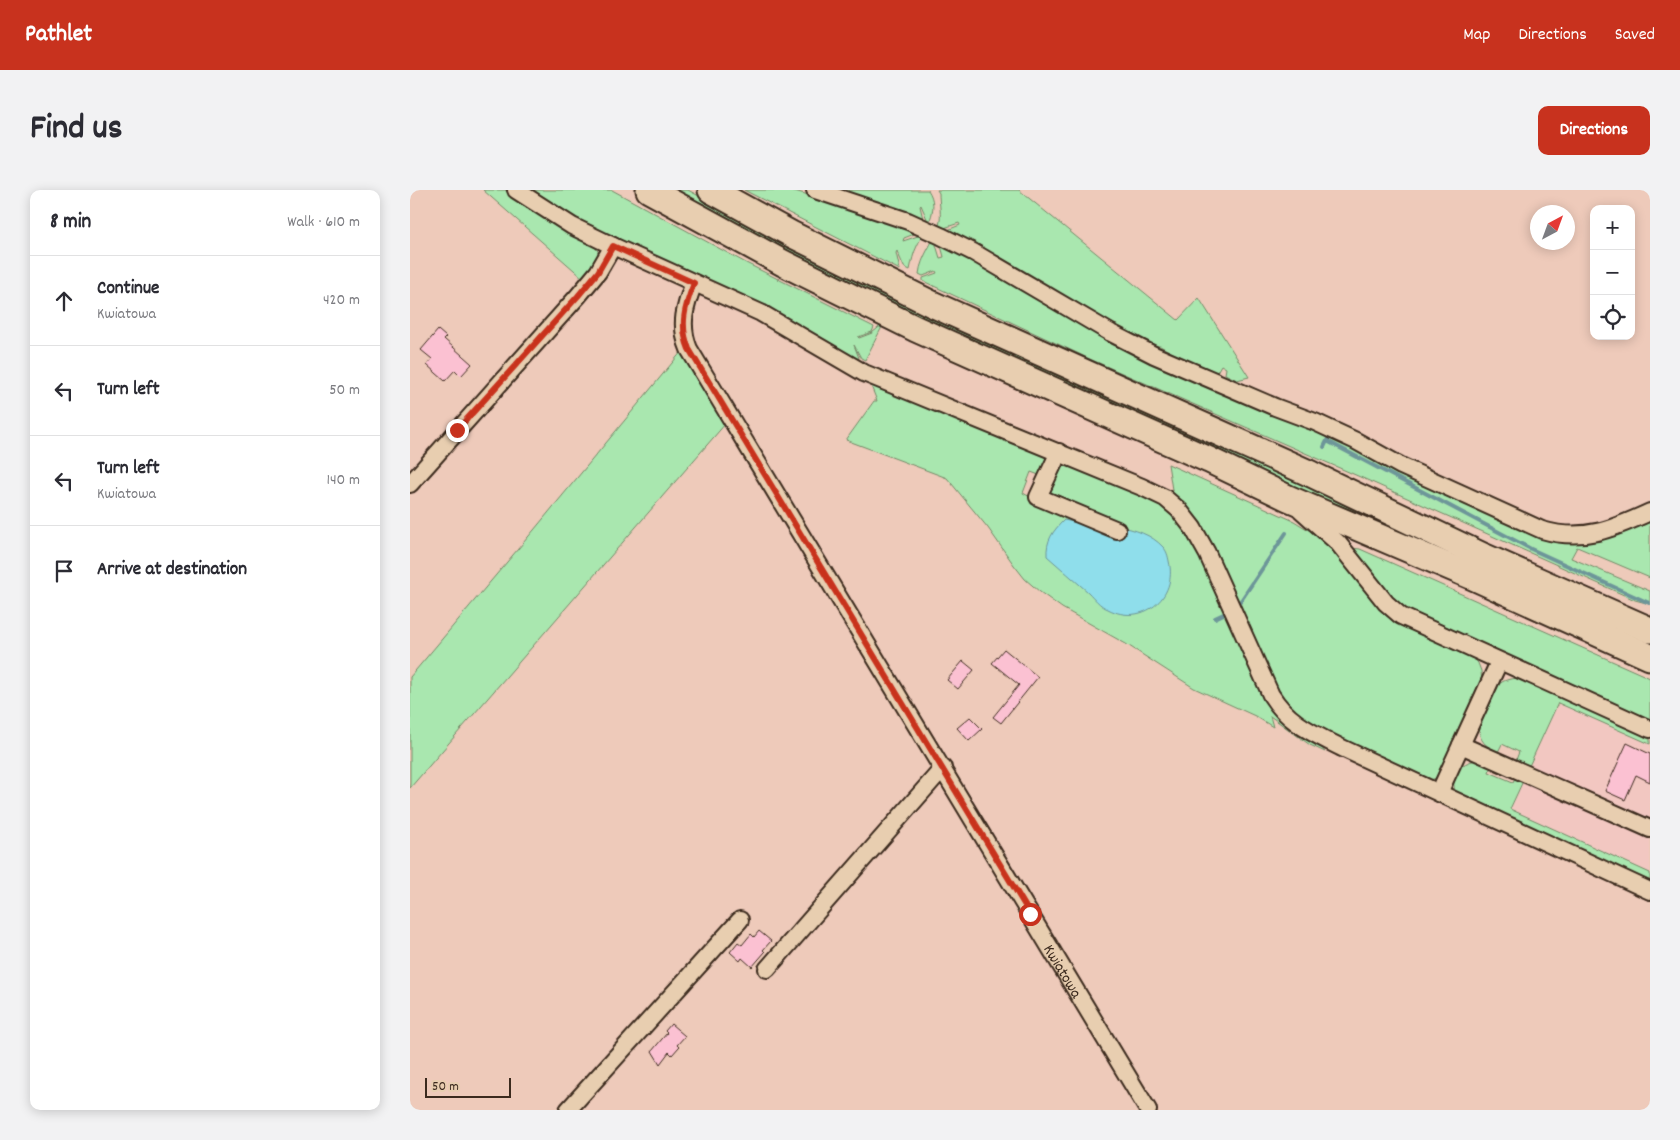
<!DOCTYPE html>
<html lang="en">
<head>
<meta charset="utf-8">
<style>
  :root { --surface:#fff; --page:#f2f2f3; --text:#2b2b33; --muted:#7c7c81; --line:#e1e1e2; --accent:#c8321e }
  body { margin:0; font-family:Dekko,sans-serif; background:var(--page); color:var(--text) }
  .controls { position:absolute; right:15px; top:15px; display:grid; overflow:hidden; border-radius:10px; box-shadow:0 2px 12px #0003 }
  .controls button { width:45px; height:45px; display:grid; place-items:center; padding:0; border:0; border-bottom:1px solid var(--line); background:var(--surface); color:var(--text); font:25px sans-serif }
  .compass { position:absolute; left:1120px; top:15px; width:45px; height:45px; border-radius:50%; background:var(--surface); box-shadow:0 2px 12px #0003; rotate:41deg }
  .scale { position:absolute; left:15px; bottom:12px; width:86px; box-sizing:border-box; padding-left:5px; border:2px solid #3b2a1e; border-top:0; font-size:14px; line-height:18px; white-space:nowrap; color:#3b2a1e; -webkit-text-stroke:4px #e8ceb0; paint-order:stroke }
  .stop { position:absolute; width:15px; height:15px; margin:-11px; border:4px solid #c8321e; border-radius:50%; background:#fff }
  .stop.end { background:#c8321e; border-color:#fff; box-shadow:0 1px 5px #0008 }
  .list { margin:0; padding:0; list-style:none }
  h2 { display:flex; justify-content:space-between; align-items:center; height:65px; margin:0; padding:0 20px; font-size:21px }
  h2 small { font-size:16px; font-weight:400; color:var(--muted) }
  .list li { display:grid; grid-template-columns:32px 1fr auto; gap:15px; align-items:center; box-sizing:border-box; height:90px; padding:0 20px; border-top:1px solid var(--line) }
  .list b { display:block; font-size:19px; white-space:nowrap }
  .list p { margin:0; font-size:16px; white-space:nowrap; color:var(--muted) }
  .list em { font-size:16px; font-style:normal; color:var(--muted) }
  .icon { flex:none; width:28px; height:28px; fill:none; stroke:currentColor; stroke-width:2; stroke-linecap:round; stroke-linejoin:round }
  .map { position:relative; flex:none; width:1240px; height:920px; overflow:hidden; border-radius:10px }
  header { display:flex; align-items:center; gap:30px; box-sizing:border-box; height:70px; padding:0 25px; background:var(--accent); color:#fff }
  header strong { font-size:24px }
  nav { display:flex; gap:28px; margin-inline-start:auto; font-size:18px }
  .intro { display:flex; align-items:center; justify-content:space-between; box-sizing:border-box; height:120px; padding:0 30px }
  h1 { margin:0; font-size:35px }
  .button { padding:12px 22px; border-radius:10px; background:var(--accent); color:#fff; font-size:18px; font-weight:700 }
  main { display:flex; gap:30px; padding:0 30px }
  aside { flex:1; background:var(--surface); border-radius:10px; box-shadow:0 2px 12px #0003 }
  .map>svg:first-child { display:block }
  .built { fill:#f2c7c1 }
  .green { fill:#a9e7af; stroke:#728866 }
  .water { fill:#8fdeeb; stroke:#6d9699 }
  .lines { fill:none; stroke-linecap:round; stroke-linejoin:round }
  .stream { stroke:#6d9699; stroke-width:4 }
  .building { fill:#fbc1d2; stroke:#3b2a1e }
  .minor-casing { stroke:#3b2a1e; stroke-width:20 }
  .highway-casing { stroke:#3b2a1e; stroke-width:29 }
  .minor { stroke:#e8ceb0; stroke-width:16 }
  .highway { stroke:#e8ceb0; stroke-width:25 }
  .route { stroke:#c8321e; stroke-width:6 }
  .labels { text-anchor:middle; stroke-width:4; stroke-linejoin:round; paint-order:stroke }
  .street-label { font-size:16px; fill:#3b2a1e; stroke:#e8ceb0 }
</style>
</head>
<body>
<header>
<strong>Pathlet</strong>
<nav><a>Map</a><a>Directions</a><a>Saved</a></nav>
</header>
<div class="intro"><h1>Find us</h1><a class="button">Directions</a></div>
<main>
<aside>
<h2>8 min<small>Walk · 610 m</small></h2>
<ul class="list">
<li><svg class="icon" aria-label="ahead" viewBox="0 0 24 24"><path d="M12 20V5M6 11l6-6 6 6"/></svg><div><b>Continue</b><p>Kwiatowa</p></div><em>420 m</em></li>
<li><svg class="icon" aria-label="left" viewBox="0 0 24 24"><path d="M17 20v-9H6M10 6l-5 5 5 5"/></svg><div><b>Turn left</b></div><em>50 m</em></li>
<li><svg class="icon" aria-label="left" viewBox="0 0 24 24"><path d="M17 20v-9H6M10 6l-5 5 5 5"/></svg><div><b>Turn left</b><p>Kwiatowa</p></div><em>140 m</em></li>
<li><svg class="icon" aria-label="arrive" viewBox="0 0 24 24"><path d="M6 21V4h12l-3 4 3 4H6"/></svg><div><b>Arrive at destination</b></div></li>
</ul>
</aside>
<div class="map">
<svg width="1240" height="920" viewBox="0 0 1240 920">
  <rect width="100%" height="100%" fill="#eecaba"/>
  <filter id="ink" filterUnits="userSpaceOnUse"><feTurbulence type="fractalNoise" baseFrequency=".02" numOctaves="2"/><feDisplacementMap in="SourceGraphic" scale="10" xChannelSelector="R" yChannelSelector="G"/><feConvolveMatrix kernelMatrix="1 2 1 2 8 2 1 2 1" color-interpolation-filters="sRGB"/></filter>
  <g filter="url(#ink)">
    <path class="built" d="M 1148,513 L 1240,554 L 1240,683 L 1100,619 Z"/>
    <g class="green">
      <path d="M 73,0 L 95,0 L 156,42 L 183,55 L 188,61 L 187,71 L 173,88 Z"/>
      <path d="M 118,0 L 202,0 L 336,73 L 464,137 L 462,142 L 448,147 L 449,148 L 462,143 L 474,133 L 455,170 L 451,168 L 444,155 L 449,168 L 446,172 L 202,48 L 144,17 Z"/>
      <path d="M 257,0 L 278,0 L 382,57 L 826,265 L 1240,448 L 1240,458 L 539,145 Z"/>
      <path d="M 334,0 L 381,0 L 458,22 L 507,43 L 494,48 L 493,51 L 508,46 L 517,29 L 511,15 L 510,16 L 513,29 L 421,0 L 518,0 C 531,19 515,39 507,56 C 503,64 502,71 500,80 L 494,77 L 487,61 L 486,63 L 490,80 Z"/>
      <path d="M 527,0 L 609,0 L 768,130 L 789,108 L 839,187 L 827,190 L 815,184 L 816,178 L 811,175 L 807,182 L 802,184 L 750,156 L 735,156 L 679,126 L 603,76 L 535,41 L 550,35 L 549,33 L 534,38 L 526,55 L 530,68 L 534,67 L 530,52 L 761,179 L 833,213 L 879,228 L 1128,342 L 1240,328 L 1240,388 L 1167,357 L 1161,368 L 1240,401 L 1240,414 L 1225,410 L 957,290 L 682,170 L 513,91 L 513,88 L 527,83 L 526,81 L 513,86 L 509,84 C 511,66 524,52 529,35 C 532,26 529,13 529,3 Z"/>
      <path d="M 272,161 L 316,233 L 0,598 L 0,487 L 124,340 Z"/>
      <path d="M 463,192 L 638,267 L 633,283 L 629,285 L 621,282 L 613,303 L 631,313 L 652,274 L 657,272 L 741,304 L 779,339 L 855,504 L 908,553 L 915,562 L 900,555 L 860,526 L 863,537 L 845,526 L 784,498 L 716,454 L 652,418 L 630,402 L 615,389 L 604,375 L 578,338 L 537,288 L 436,250 L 464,211 L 467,211 L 461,196 Z"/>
      <path d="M 758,274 L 884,331 L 910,347 L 924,359 L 973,423 L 984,432 L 998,439 L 1063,467 L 1068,473 L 1071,481 L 1072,493 L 1031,584 L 1027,588 L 1016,591 L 913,542 L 875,516 L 763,306 Z"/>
      <path d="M 941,358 L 950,359 L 1240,488 L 1240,532 L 993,422 Z"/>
      <path d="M 1106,488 L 1112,490 L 1240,546 L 1240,554 L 1148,513 L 1119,576 L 1106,570 L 1109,562 L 1092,554 L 1088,562 C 1061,551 1068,532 1078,512 C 1081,506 1083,499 1088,495 C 1093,490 1100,489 1106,488 Z"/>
      <path d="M 1067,570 L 1082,573 L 1079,582 L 1103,592 L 1105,588 L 1113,591 L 1100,619 L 1240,683 L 1240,693 L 1045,601 C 1040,583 1050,573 1067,570 Z"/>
    </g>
    <path class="water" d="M 654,330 L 706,341 L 709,336 C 725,340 741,344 753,357 C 757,361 758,366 759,371 C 768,408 732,437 698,419 C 690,416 684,408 678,402 C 664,390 651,378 637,366 C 636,350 643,341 654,330 Z"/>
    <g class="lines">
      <g class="stream">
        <path d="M 917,251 L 1121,359 L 1239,413"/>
        <path d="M 914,257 L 919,247"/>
        <path d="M 826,418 L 876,343"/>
        <path d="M 805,428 L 820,421"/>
      </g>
    </g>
    <g class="building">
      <path d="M 28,140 L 36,147 L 34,149 L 62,174 L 51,186 L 45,180 L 35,191 L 17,175 L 22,169 L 11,160 Z"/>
      <path d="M 594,459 L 628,487 L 591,533 L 583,527 L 609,495 L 582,473 Z"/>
      <path d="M 553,471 L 564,480 L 548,499 L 537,490 Z"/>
      <path d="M 560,527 L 572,539 L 559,551 L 547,538 Z"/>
      <path d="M 1217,553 L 1240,564 L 1240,592 L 1226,585 L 1215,610 L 1195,601 Z"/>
      <path d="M 349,741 L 361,751 L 353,760 L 355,762 L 342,777 L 332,768 L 330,771 L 320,762 L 328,752 L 332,755 L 341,744 L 344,747 Z"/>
      <path d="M 261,834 L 275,846 L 267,855 L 269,857 L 262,865 L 259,862 L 250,874 L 242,861 L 257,843 L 255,841 Z"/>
    </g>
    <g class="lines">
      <defs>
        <g id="minor">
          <path d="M 106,0 L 162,36 L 203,56 L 351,123 L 454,183 L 732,297 L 755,308 L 769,320 L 783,338 L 797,363 L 861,505 C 879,534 903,543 932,558 L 1240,701"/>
          <path d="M 405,0 L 498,31 L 531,46 L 563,62 L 701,143 L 744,165 L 865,217 L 905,232 L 946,251 L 991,276 L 1132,340 C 1173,352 1203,339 1240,322"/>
          <path id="s1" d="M 284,93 C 275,116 269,135 279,159 L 738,920"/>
          <path d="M 649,262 L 628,307 L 707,340"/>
          <path d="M 0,294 L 168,106 L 188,82 L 203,56"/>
          <path d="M 891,320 L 928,353 L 976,413 L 991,426 L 1240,539"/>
          <path d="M 1051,555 L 1240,639"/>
          <path d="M 1029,603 L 1089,472"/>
          <path d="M 357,779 L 533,578"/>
          <path d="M 158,920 L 330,730"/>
        </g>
        <g id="highway">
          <path d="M 239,0 L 373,73 L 506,139 L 799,270 L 878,308 L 1063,387 L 1240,467"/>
          <path d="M 301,0 L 381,44 L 522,114 L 901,284 L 1073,366 L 1240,440"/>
        </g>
      </defs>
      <use href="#minor" class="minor-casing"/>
      <use href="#highway" class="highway-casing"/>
      <use href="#minor" class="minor"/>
      <use href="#highway" class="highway"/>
    </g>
  </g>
  <g class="lines" filter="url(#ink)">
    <path class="route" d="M 47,240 L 168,106 L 188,82 L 203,56 L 284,93 C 275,116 269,135 279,159 L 620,724"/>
  </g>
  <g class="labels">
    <g class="street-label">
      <text dy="6" stroke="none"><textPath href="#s1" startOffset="794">Kwiatowa</textPath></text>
    </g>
  </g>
</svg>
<div class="controls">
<button>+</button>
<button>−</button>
<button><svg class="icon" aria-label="locate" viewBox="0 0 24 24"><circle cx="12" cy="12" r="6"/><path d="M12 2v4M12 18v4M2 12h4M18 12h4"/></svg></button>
</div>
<svg class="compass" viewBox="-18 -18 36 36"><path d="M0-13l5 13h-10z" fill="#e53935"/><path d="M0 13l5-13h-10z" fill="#7c7c81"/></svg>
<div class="scale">50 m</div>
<div class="stop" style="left:620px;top:724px"></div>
<div class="stop end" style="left:47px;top:240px"></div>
</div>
</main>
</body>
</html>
